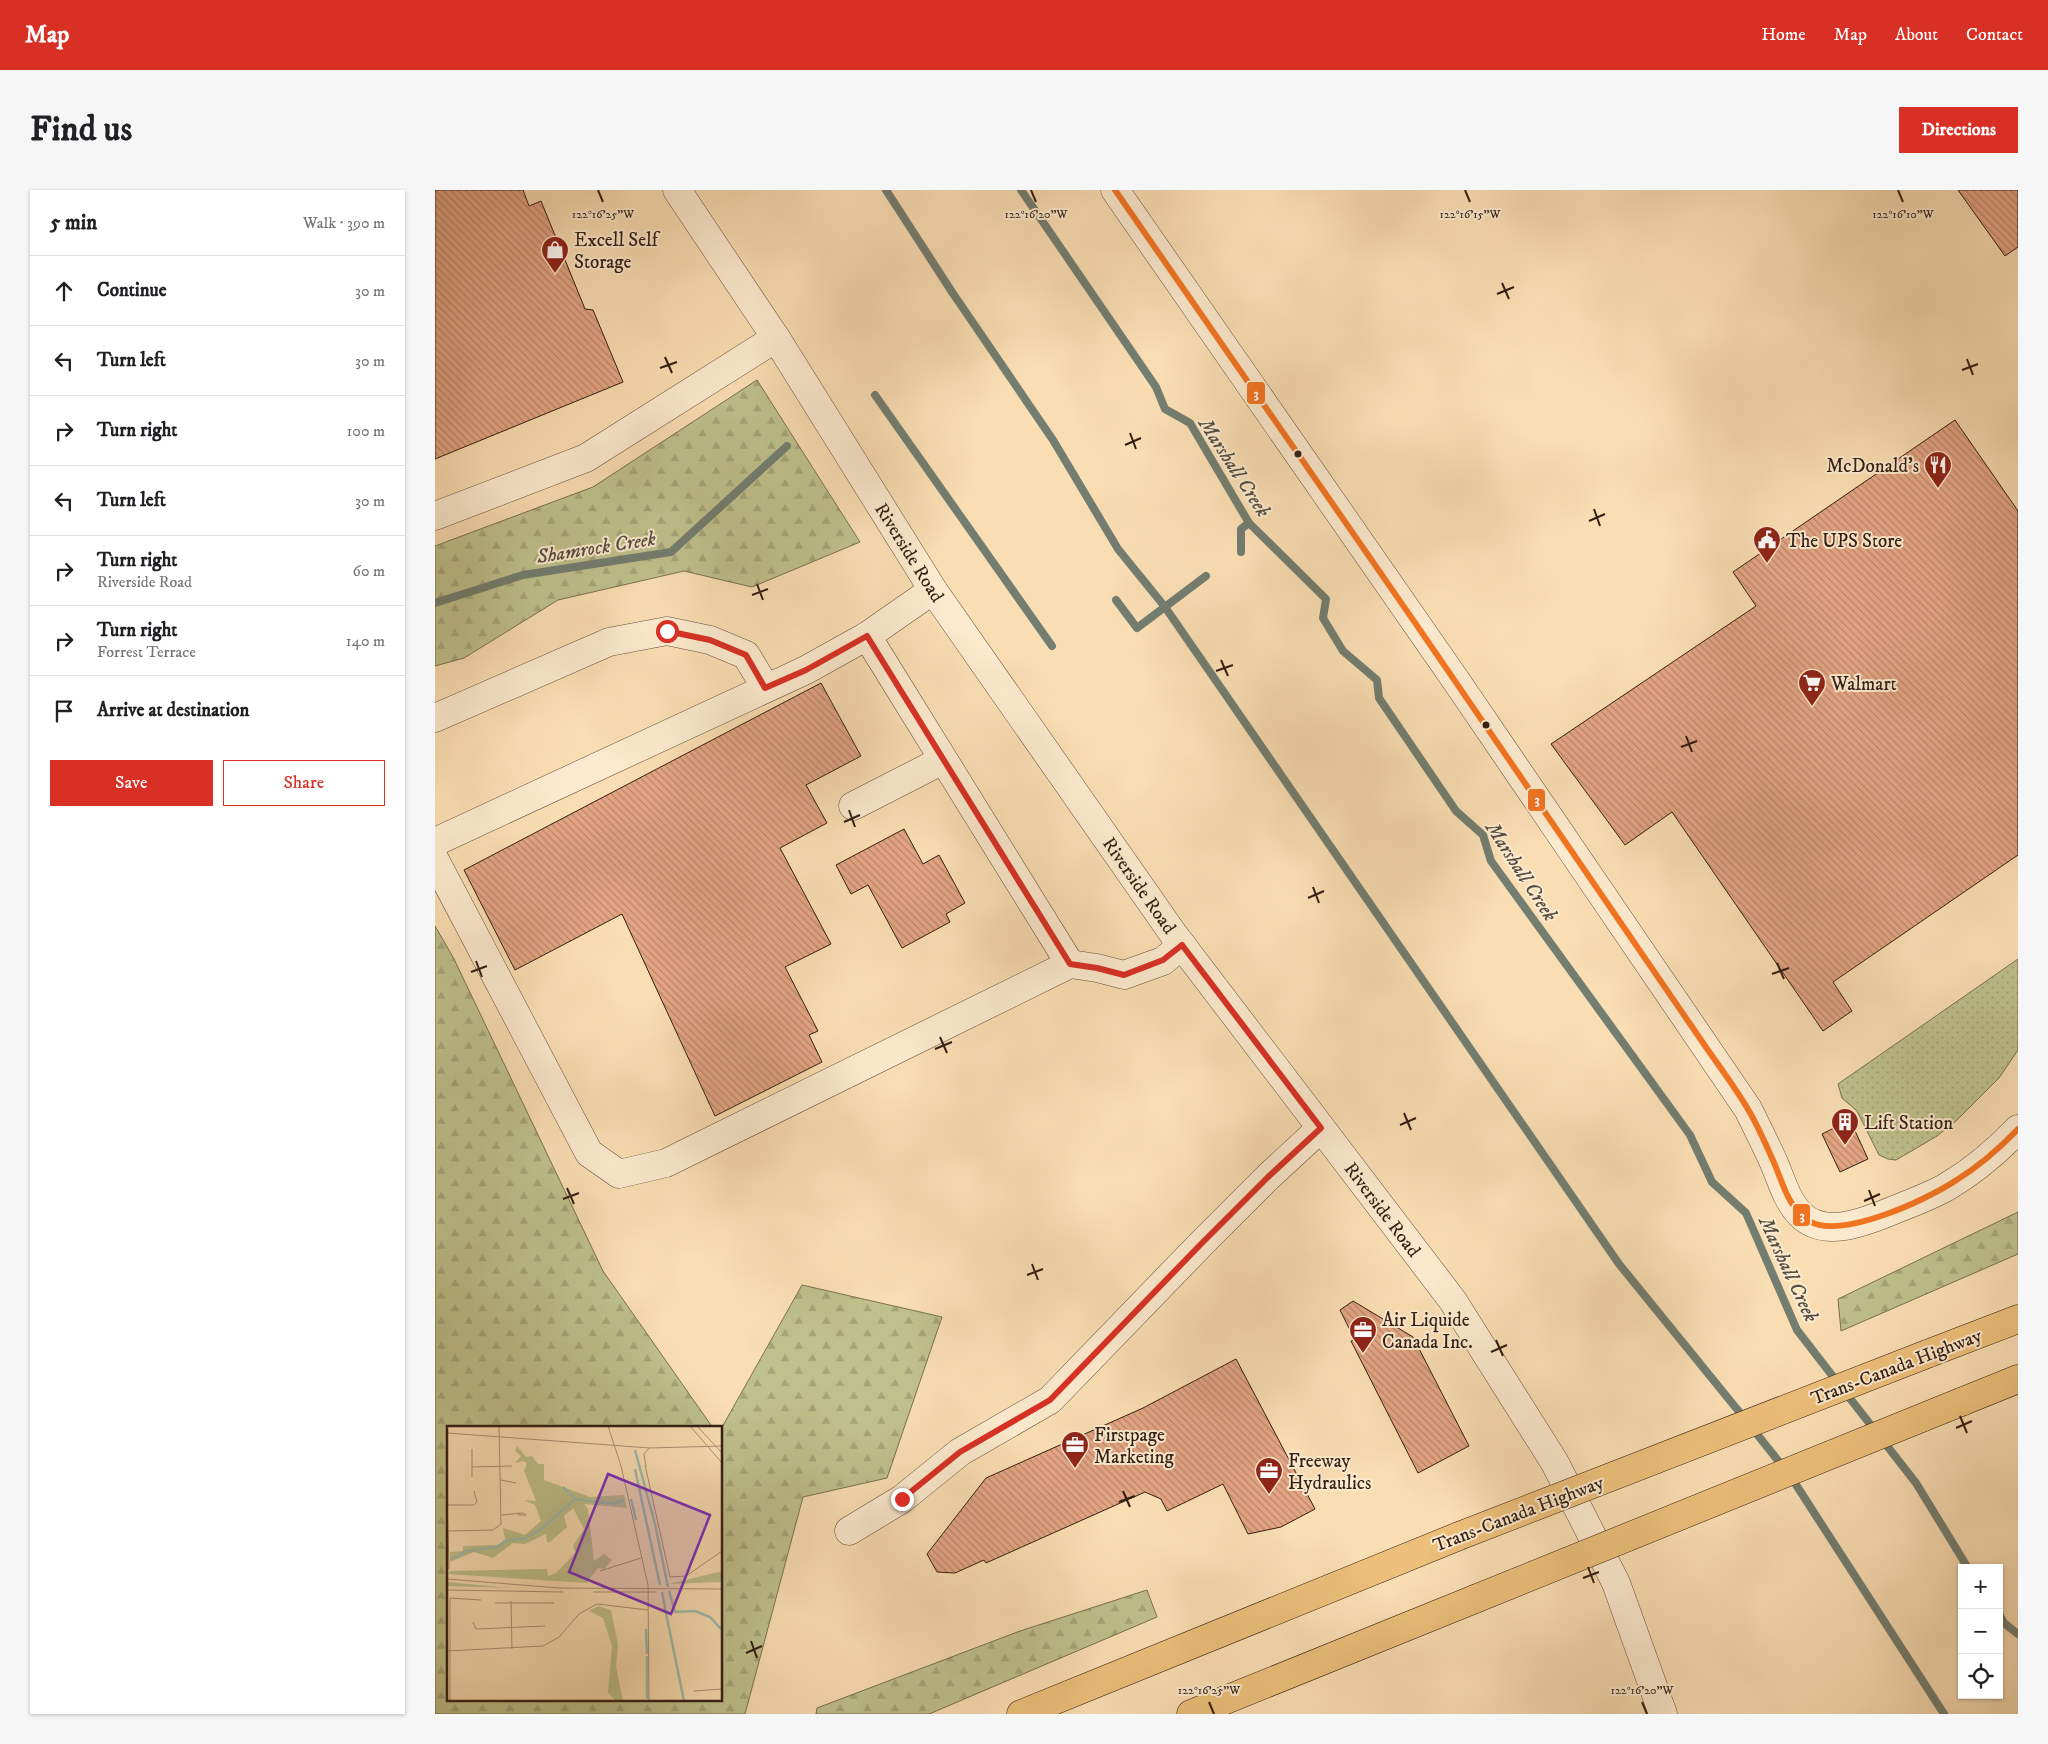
<!DOCTYPE html>
<html lang="en">
<head>
<meta charset="utf-8">
<style>
  :root { --surface:#fff; --page:#f6f6f6; --text:#202124; --muted:#757577; --line:#e0e0e0; --accent:#d93025 }
  body { margin:0; font-family:"IM FELL DW Pica",serif; background:var(--page); color:var(--text) }
  .controls { position:absolute; right:15px; bottom:15px; display:grid; overflow:hidden; border-radius:0px; box-shadow:0 1px 4px #0004 }
  .controls button { width:45px; height:45px; display:grid; place-items:center; padding:0; border:0; border-bottom:1px solid var(--line); background:var(--surface); color:var(--text); font:25px sans-serif }
  .stop { position:absolute; width:15px; height:15px; margin:-11px; border:4px solid #d93025; border-radius:50%; background:#fff }
  .stop.end { background:#d93025; border-color:#fff; box-shadow:0 1px 5px #0008 }
  .list { margin:0; padding:0; list-style:none }
  h2 { display:flex; justify-content:space-between; align-items:center; height:65px; margin:0; padding:0 20px; font-size:21px }
  h2 small { font-size:16px; font-weight:400; color:var(--muted) }
  .list li { display:grid; grid-template-columns:32px 1fr auto; gap:15px; align-items:center; box-sizing:border-box; height:70px; padding:0 20px; border-top:1px solid var(--line) }
  .list b { display:block; font-size:19px; white-space:nowrap }
  .list p { margin:0; font-size:16px; white-space:nowrap; color:var(--muted) }
  .list em { font-size:16px; font-style:normal; color:var(--muted) }
  .actions { display:flex; gap:10px; padding:15px 20px }
  .actions a { flex:1; padding:11px 0; border:1px solid var(--accent); border-radius:0px; text-align:center; font-size:18px; color:var(--accent) }
  .actions .main { background:var(--accent); color:#fff }
  .icon { flex:none; width:28px; height:28px; fill:none; stroke:currentColor; stroke-width:2; stroke-linecap:round; stroke-linejoin:round }
  .map { position:relative; flex:none; width:1583px; height:1524px; overflow:hidden; border-radius:0px }
  header { display:flex; align-items:center; gap:30px; box-sizing:border-box; height:70px; padding:0 25px; background:var(--accent); color:#fff }
  header strong { font-size:24px }
  nav { display:flex; gap:28px; margin-inline-start:auto; font-size:18px }
  .intro { display:flex; align-items:center; justify-content:space-between; box-sizing:border-box; height:120px; padding:0 30px }
  h1 { margin:0; font-size:35px }
  .button { padding:12px 22px; border-radius:0px; background:var(--accent); color:#fff; font-size:18px; font-weight:700 }
  main { display:flex; gap:30px; padding:0 30px }
  aside { flex:1; background:var(--surface); border-radius:0px; box-shadow:0 1px 4px #0004 }
  .map>svg:first-child { display:block }
  .grass { fill:url(#grass-dots); stroke:#797050 }
  .forest { fill:url(#forest-firs); stroke:#797050 }
  .lines { fill:none; stroke-linecap:round; stroke-linejoin:round }
  .stream { stroke:#737d70; stroke-width:8 }
  .building { fill:url(#building-back-hatch); stroke:#331e14 }
  .minor-casing { stroke:#654e3c; stroke-width:29 }
  .highway-casing { stroke:#331e14; stroke-width:29 }
  .minor { stroke:#fceace; stroke-width:28 }
  .highway { stroke:#edbf7a; stroke-width:28 }
  .highway-bridge-casing { stroke:#331e14; stroke-width:29; stroke-linecap:butt }
  .highway-bridge { stroke:#edbf7a; stroke-width:28 }
  .bus-1-casing { stroke:#fceace; stroke-width:10 }
  .bus-1 { stroke:#f37421; stroke-width:6 }
  .route { stroke:#d93025; stroke-width:6 }
  .ticks { fill:none; stroke:#331e14; stroke-width:2 }
  .bus-dot { fill:#331e14; stroke:#fceace; stroke-width:2 }
  .labels { text-anchor:middle; stroke-width:4; stroke-linejoin:round; paint-order:stroke }
  .poi-label { font-size:19px; fill:#331e14; stroke:#fceace; text-anchor:start }
  .street-label { font-size:19px; fill:#331e14; stroke:#fceace }
  .water-label { font-size:20px; font-style:italic; fill:#534d42; stroke:#fceace }
  .inset-river { fill:none; stroke:#9ebcae; stroke-width:2.5 }
  .inset-road { fill:none; stroke:#aa9173; stroke-width:1 }
  .view { fill:#7b2cbf; fill-opacity:0.15; stroke:#7b2cbf; stroke-width:2.5 }
  .inset-edge { fill:none; stroke:#331e14; stroke-width:2.5 }
  .ticks-label { font-size:12px; text-anchor:middle; fill:#331e14; stroke:#fceace; stroke-width:4; stroke-linejoin:round; paint-order:stroke }
  .line-badge { stroke:#fceace; stroke-width:2 }
  .badge-label { font-size:14px; text-anchor:middle; font-weight:bold; fill:#fff }
</style>
</head>
<body>
<header>
<strong>Map</strong>
<nav><a>Home</a><a>Map</a><a>About</a><a>Contact</a></nav>
</header>
<div class="intro"><h1>Find us</h1><a class="button">Directions</a></div>
<main>
<aside>
<h2>5 min<small>Walk · 390 m</small></h2>
<ul class="list">
<li><svg class="icon" aria-label="ahead" viewBox="0 0 24 24"><path d="M12 20V5M6 11l6-6 6 6"/></svg><div><b>Continue</b></div><em>30 m</em></li>
<li><svg class="icon" aria-label="left" viewBox="0 0 24 24"><path d="M17 20v-9H6M10 6l-5 5 5 5"/></svg><div><b>Turn left</b></div><em>30 m</em></li>
<li><svg class="icon" aria-label="right" viewBox="0 0 24 24"><path d="M7 20v-9h11M14 6l5 5-5 5"/></svg><div><b>Turn right</b></div><em>100 m</em></li>
<li><svg class="icon" aria-label="left" viewBox="0 0 24 24"><path d="M17 20v-9H6M10 6l-5 5 5 5"/></svg><div><b>Turn left</b></div><em>30 m</em></li>
<li><svg class="icon" aria-label="right" viewBox="0 0 24 24"><path d="M7 20v-9h11M14 6l5 5-5 5"/></svg><div><b>Turn right</b><p>Riverside Road</p></div><em>60 m</em></li>
<li><svg class="icon" aria-label="right" viewBox="0 0 24 24"><path d="M7 20v-9h11M14 6l5 5-5 5"/></svg><div><b>Turn right</b><p>Forrest Terrace</p></div><em>140 m</em></li>
<li><svg class="icon" aria-label="arrive" viewBox="0 0 24 24"><path d="M6 21V4h12l-3 4 3 4H6"/></svg><div><b>Arrive at destination</b></div></li>
</ul>
<div class="actions"><a class="main">Save</a><a>Share</a></div>
</aside>
<div class="map">
<svg width="1583" height="1524" viewBox="0 0 1583 1524">
  <defs>
    <pattern id="grass-dots" width="8" height="8" patternUnits="userSpaceOnUse" patternTransform="scale(1.25)"><rect width="8" height="8" fill="#bfc18c"/><path d="M2 2h.1M6 6h.1" fill="none" stroke="#a5a578" stroke-width="1.8" stroke-linecap="round"/></pattern>
    <pattern id="forest-firs" width="22" height="20" patternUnits="userSpaceOnUse" patternTransform="scale(1.25)"><rect width="22" height="20" fill="#bfc18c"/><path d="M5 1l3.5 6h-7zM16 11l3.5 6h-7z" fill="#a5a578"/></pattern>
    <pattern id="building-back-hatch" width="6" height="6" patternUnits="userSpaceOnUse" patternTransform="scale(1.25)"><rect width="6" height="6" fill="#e4a584"/><path d="M-1 5l2 2M0 0l6 6M5-1l2 2" fill="none" stroke="#b9866b"/></pattern>
  </defs>
  <rect width="100%" height="100%" fill="#fadeb3"/>
  <filter id="stains"><feTurbulence type="fractalNoise" baseFrequency=".004" numOctaves="4"/><feColorMatrix values="0 0 0 0 .2 0 0 0 0 .09 0 0 0 0 .02 0 0 0 .5 -.17"/></filter>
  <radialGradient id="worn" r=".72"><stop offset=".6" stop-color="#630" stop-opacity="0"/><stop offset="1" stop-color="#630" stop-opacity=".3"/></radialGradient>
  <path class="grass" d="M 1583,769 L 1583,860 L 1564,888 L 1521,931 L 1502,946 L 1461,970 L 1453,969 L 1444,965 L 1422,921 L 1407,908 L 1403,894 Z"/>
  <g class="forest">
    <path d="M 322,190 L 425,352 L 317,397 L 249,381 L 123,410 L 29,468 L 0,476 L 0,356 L 158,297 Z"/>
    <path d="M 0,736 L 19,769 L 168,1081 L 278,1238 L 14,1238 L 14,1510 L 286,1510 L 286,1239 L 367,1095 L 507,1127 L 452,1288 L 368,1307 L 310,1524 L 0,1524 Z"/>
    <path d="M 1583,1022 L 1583,1064 L 1406,1141 L 1403,1109 Z"/>
    <path d="M 712,1400 L 722,1427 L 494,1524 L 381,1524 L 382,1518 L 585,1441 Z"/>
  </g>
  <g class="lines">
    <g class="stream">
      <path d="M 451,0 L 517,102 L 618,250 L 683,359 L 730,417 L 1184,1074 L 1310,1229"/>
      <path d="M 586,0 L 721,197 L 730,219 L 755,233 L 814,333 L 891,409 L 888,428 L 908,461 L 942,490 L 944,508 L 1021,621 L 1048,645 L 1056,671 L 1255,945 L 1277,992 L 1311,1023 L 1362,1140 L 1403,1193"/>
      <path d="M 440,205 L 617,456"/>
      <path d="M 806,362 L 806,339 L 814,333"/>
      <path d="M 681,410 L 702,438 L 771,386"/>
      <path d="M 0,413 L 88,385 L 236,362 L 352,256"/>
      <path d="M 1410,1202 L 1481,1293 L 1533,1378"/>
      <path d="M 1317,1238 L 1349,1278"/>
      <path d="M 1356,1287 L 1509,1524"/>
      <path d="M 1564,1424 L 1569,1433 L 1583,1444"/>
    </g>
  </g>
  <g class="building">
    <path d="M 0,0 L 88,0 L 94,16 L 106,11 L 150,119 L 158,120 L 188,192 L 0,269 Z"/>
    <path d="M 1523,0 L 1583,0 L 1583,57 L 1570,66 Z"/>
    <path d="M 1520,230 L 1583,321 L 1583,665 L 1398,792 L 1417,821 L 1388,841 L 1237,622 L 1190,655 L 1116,554 L 1321,416 L 1298,382 Z"/>
    <path d="M 386,493 L 426,566 L 371,595 L 392,633 L 345,658 L 396,754 L 350,777 L 383,841 L 374,845 L 387,872 L 280,926 L 187,724 L 80,780 L 29,680 Z"/>
    <path d="M 469,639 L 488,674 L 504,665 L 530,713 L 511,724 L 515,732 L 467,758 L 433,695 L 416,704 L 401,675 Z"/>
    <path d="M 1415,930 L 1433,969 L 1405,982 L 1387,944 Z"/>
    <path d="M 918,1111 L 978,1147 L 1034,1256 L 983,1283 L 916,1151 L 920,1150 L 905,1120 Z"/>
    <path d="M 801,1169 L 880,1319 L 846,1337 L 813,1344 L 788,1294 L 732,1321 L 726,1309 L 710,1302 L 551,1373 L 549,1370 L 520,1383 L 502,1382 L 492,1364 L 551,1288 L 708,1218 Z"/>
  </g>
  <g class="lines">
    <defs>
      <g id="minor">
        <path d="M 242,0 L 341,148 L 498,400 L 739,745 L 1018,1111 L 1120,1273 L 1181,1393 L 1228,1524"/>
        <path d="M 680,0 L 1022,492 L 1313,919 C 1322,937 1331,955 1339,973 C 1346,989 1352,1011 1365,1024 C 1391,1051 1436,1029 1464,1018 C 1481,1011 1498,1005 1513,996 C 1538,981 1563,960 1583,939"/>
        <path d="M 0,326 L 151,268 L 341,148"/>
        <path d="M 432,446 L 635,774"/>
        <path d="M 0,528 L 174,452 L 232,441 L 275,450 L 311,465 L 331,498"/>
        <path d="M 418,616 L 508,570"/>
        <path d="M 0,652 L 371,480 L 432,446 L 498,400"/>
        <path d="M 0,670 L 154,963 L 184,984 L 231,973 L 635,774 L 662,778 L 689,785 L 728,771 L 747,755"/>
        <path d="M 414,1341 L 467,1309 L 525,1262 L 615,1210 L 766,1054 L 833,987 L 886,938"/>
      </g>
      <g id="highway">
        <path d="M 1492,1164 L 1583,1129"/>
        <path d="M 1526,1212 L 1583,1189"/>
        <path d="M 586,1524 L 1024,1346"/>
        <path d="M 756,1524 L 1040,1409"/>
      </g>
    </defs>
    <use href="#minor" class="minor-casing"/>
    <use href="#highway" class="highway-casing"/>
    <use href="#minor" class="minor"/>
    <use href="#highway" class="highway"/>
    <defs>
      <g id="highway-bridge">
        <path d="M 1024,1346 L 1492,1164"/>
        <path d="M 1040,1409 L 1526,1212"/>
      </g>
    </defs>
    <use href="#highway-bridge" class="highway-bridge-casing"/>
    <use href="#highway-bridge" class="highway-bridge"/>
    <defs>
      <path id="bus-1" d="M 680,0 C 876,282 1071,563 1264,847 C 1280,871 1299,895 1314,921 C 1324,938 1332,957 1340,975 C 1348,994 1354,1019 1374,1031 C 1406,1050 1491,1010 1520,991 C 1543,977 1564,959 1583,939"/>
    </defs>
    <use href="#bus-1" class="bus-1-casing"/>
    <use href="#bus-1" class="bus-1"/>
  </g>
  <g class="lines">
    <path class="route" d="M 232,441 L 275,450 L 311,465 L 330,498 L 371,480 L 432,446 L 635,774 L 662,778 L 689,785 L 728,770 L 747,755 L 886,938 L 833,987 L 766,1054 L 615,1210 L 525,1262 L 467,1309"/>
  </g>
  <path class="ticks" d="M 163,0 L 168,12M 596,0 L 601,12M 1030,0 L 1035,12M 1463,0 L 1468,12M 1067,93 L 1074,109M 1062,104 L 1079,97M 230,167 L 237,183M 1532,169 L 1538,185M 225,178 L 242,172M 1527,180 L 1543,174M 695,243 L 701,259M 690,255 L 706,248M 1159,319 L 1165,336M 1154,331 L 1170,324M 322,394 L 328,410M 317,405 L 333,399M 786,470 L 793,486M 781,481 L 798,475M 1251,546 L 1257,562M 1246,557 L 1262,551M 414,620 L 420,637M 409,632 L 425,625M 878,697 L 884,713M 873,708 L 889,701M 41,771 L 47,787M 1342,773 L 1349,789M 36,782 L 52,776M 1337,784 L 1354,778M 505,847 L 512,863M 500,859 L 517,852M 969,923 L 976,940M 965,935 L 981,928M 132,998 L 139,1014M 1434,1000 L 1440,1016M 128,1009 L 144,1003M 1429,1011 L 1445,1004M 597,1074 L 603,1090M 592,1085 L 608,1079M 1061,1150 L 1068,1166M 1056,1162 L 1072,1155M 1525,1226 L 1532,1243M 1521,1238 L 1537,1231M 688,1301 L 695,1317M 684,1312 L 700,1306M 1153,1377 L 1159,1393M 1148,1388 L 1164,1382M 316,1451 L 322,1468M 311,1463 L 327,1456M 774,1512 L 779,1524M 1207,1512 L 1212,1524"/>
  <defs>
    <symbol id="shop-pin" viewBox="-11 -11 22 30"><path d="M0 17L-7.5 6A9.5 9.5 0 1 1 7.5 6Z" fill="#8f2418" stroke="#fceace"/><path d="M-5-2.5h2.3a2.7 3.5 0 0 1 5.4 0H5L5.5 6h-11ZM-1.5-2.5h3a1.5 2.3 0 0 0-3 0Z" fill="#fff"/></symbol>
    <symbol id="restaurant-pin" viewBox="-11 -11 22 30"><path d="M0 17L-7.5 6A9.5 9.5 0 1 1 7.5 6Z" fill="#8f2418" stroke="#fceace"/><path d="M-5-6h1v4h1v-4h1v4h1v-4h1v5L-1.5 .5V6h-2V.5L-5-1ZM5-6V6H3V1.5H1.5Q1.5-4 5-6Z" fill="#fff"/></symbol>
    <symbol id="civic-pin" viewBox="-11 -11 22 30"><path d="M0 17L-7.5 6A9.5 9.5 0 1 1 7.5 6Z" fill="#8f2418" stroke="#fceace"/><path d="M-.6-6.5H3V-4.5H.6V-3L4-1V1h2V6H-6V1h2V-1L-.6-3ZM-1.2 2.5V6h2.4V2.5Z" fill="#fff"/></symbol>
    <symbol id="supermarket-pin" viewBox="-11 -11 22 30"><path d="M0 17L-7.5 6A9.5 9.5 0 1 1 7.5 6Z" fill="#8f2418" stroke="#fceace"/><path d="M-6-5.5h2.5l.6 2H6L4.5 2H-2.5L-4.4-4H-6ZM-1.5 3.2a1.3 1.3 0 1 0 .1 0ZM3 3.2a1.3 1.3 0 1 0 .1 0Z" fill="#fff"/></symbol>
    <symbol id="building-pin" viewBox="-11 -11 22 30"><path d="M0 17L-7.5 6A9.5 9.5 0 1 1 7.5 6Z" fill="#8f2418" stroke="#fceace"/><path d="M-4-6H4V6H1V3H-1V6H-4ZM-2.5-4.3h1.7v1.8h-1.7ZM.8-4.3h1.7v1.8H.8ZM-2.5-1h1.7V.8h-1.7ZM.8-1h1.7V.8H.8Z" fill="#fff"/></symbol>
    <symbol id="office-pin" viewBox="-11 -11 22 30"><path d="M0 17L-7.5 6A9.5 9.5 0 1 1 7.5 6Z" fill="#8f2418" stroke="#fceace"/><path d="M-6-3h4V-5.5h4V-3h4V5H-6ZM-1-4.5V-3h2v-1.5ZM-6 0V1H6V0Z" fill="#fff"/></symbol>
  </defs>
  <g fill-rule="evenodd">
    <use href="#shop-pin" x="104" y="44" width="32" height="43"/>
    <use href="#restaurant-pin" x="1487" y="259" width="32" height="43"/>
    <use href="#civic-pin" x="1316" y="334" width="32" height="43"/>
    <use href="#supermarket-pin" x="1361" y="477" width="32" height="43"/>
    <use href="#building-pin" x="1394" y="916" width="32" height="43"/>
    <use href="#office-pin" x="912" y="1124" width="32" height="43"/>
    <use href="#office-pin" x="624" y="1239" width="32" height="43"/>
    <use href="#office-pin" x="818" y="1265" width="32" height="43"/>
  </g>
  <g class="bus-dot">
    <circle cx="863" cy="264" r="4.5"/>
    <circle cx="1051" cy="535" r="4.5"/>
  </g>
  <g class="labels">
    <g class="poi-label">
      <text x="139" y="56">Excell Self<tspan x="139" dy="22">Storage</tspan></text>
      <text x="1484" y="282" text-anchor="end">McDonald's</text>
      <text x="1351" y="357">The UPS Store</text>
      <text x="1396" y="500">Walmart</text>
      <text x="1429" y="939">Lift Station</text>
      <text x="947" y="1136">Air Liquide<tspan x="947" dy="22">Canada Inc.</tspan></text>
      <text x="659" y="1251">Firstpage<tspan x="659" dy="22">Marketing</tspan></text>
      <text x="853" y="1277">Freeway<tspan x="853" dy="22">Hydraulics</tspan></text>
    </g>
    <g class="street-label">
      <text transform="translate(475 362) rotate(58)" y="7">Riverside Road</text>
      <text transform="translate(705 695) rotate(55)" y="7">Riverside Road</text>
      <text transform="translate(948 1019) rotate(53)" y="7">Riverside Road</text>
      <text transform="translate(1461 1176) rotate(-21)" y="7">Trans-Canada Highway</text>
      <text transform="translate(1083 1323) rotate(-21)" y="7">Trans-Canada Highway</text>
    </g>
    <g class="water-label">
      <text transform="translate(800 277) rotate(57)" y="7">Marshall Creek</text>
      <text transform="translate(161 357) rotate(-9)" y="7">Shamrock Creek</text>
      <text transform="translate(1087 681) rotate(57)" y="7">Marshall Creek</text>
      <text transform="translate(1354 1079) rotate(65)" y="7">Marshall Creek</text>
    </g>
  </g>
  <g transform="translate(12 1236)">
    <rect width="275" height="275" fill="#fadeb3"/>
    <path d="M 0,156 L 63,162 L 0,160 Z" fill="#bfc18c"/>
    <path d="M 70,20 L 79,31 L 85,30 L 91,38 L 97,38 L 97,54 L 143,71 L 177,69 L 180,82 L 137,78 L 141,83 L 147,135 L 157,128 L 165,134 L 157,143 L 151,142 L 140,157 L 0,148 L 4,145 L 100,143 L 101,150 L 109,147 L 128,127 L 126,120 L 137,103 L 126,82 L 117,90 L 120,101 L 103,116 L 100,116 L 99,108 L 78,118 L 66,117 L 46,132 L 27,126 L 3,136 L 3,126 L 16,125 L 16,120 L 51,119 L 58,113 L 56,102 L 78,109 L 94,95 L 88,79 L 77,74 L 89,75 L 77,45 L 80,37 L 76,35 L 68,37 L 74,30 L 68,25 ZM 271,146 L 275,147 L 275,156 L 222,158 ZM 151,180 L 164,184 L 171,219 L 169,241 L 176,275 L 169,275 L 161,267 L 165,220 L 156,192 L 142,185 Z" fill="#bfc18c"/>
    <path class="inset-river" d="M 188,24 L 208,98 L 221,161M 188,43 L 213,159M 116,61 L 127,72M 184,73 L 189,94M 5,133 L 20,125 L 50,121 L 61,114 L 76,113 L 92,105 L 128,73 L 167,78 L 177,74M 222,165 L 228,186 L 248,185 L 263,191 L 275,204M 215,166 L 219,187 L 222,187M 219,187 L 237,275M 199,203 L 200,228M 200,230 L 200,273"/>
    <path class="inset-road" d="M 161,0 L 174,40 L 201,159 L 202,275M 243,0 L 275,37M 250,0 L 275,27M 0,7 L 203,22 L 275,20M 25,23 L 25,51M 198,39 L 223,151 L 239,150 L 275,125M 25,41 L 65,40M 199,41 L 197,28 L 202,22M 54,54 L 69,57M 0,71 L 2,143M 0,79 L 27,79 L 30,76 L 27,65M 55,89 L 76,87 L 79,89 L 71,89M 1,105 L 46,104 L 54,98 L 52,0M 153,145 L 194,132M 0,153 L 112,162 L 275,163M 0,164 L 116,166M 146,166 L 209,166M 64,175 L 65,223M 48,177 L 107,177M 26,196 L 29,203 L 98,200M 0,225 L 96,220 L 112,211 L 132,188 L 150,178 L 201,184M 247,265 L 275,263M 3,275 L 3,172 L 34,174"/>
    <path class="view" d="M 161,48 L 263,89 L 224,188 L 122,146 Z"/>
    <rect width="275" height="275" class="inset-edge"/>
  </g>
  <g class="ticks-label">
    <text x="168" y="28">122°16'25"W</text>
    <text x="601" y="28">122°16'20"W</text>
    <text x="1035" y="28">122°16'15"W</text>
    <text x="1468" y="28">122°16'10"W</text>
    <text x="774" y="1504">122°16'25"W</text>
    <text x="1207" y="1504">122°16'20"W</text>
  </g>
  <g class="line-badge">
    <rect x="811" y="191" width="20" height="24" rx="5" fill="#f37421"/>
    <rect x="1092" y="598" width="19" height="24" rx="5" fill="#f37421"/>
    <rect x="1357" y="1013" width="19" height="24" rx="5" fill="#f37421"/>
  </g>
  <g class="badge-label">
    <text x="821" y="208">3</text>
    <text x="1102" y="614">3</text>
    <text x="1367" y="1030">3</text>
  </g>
  <rect width="100%" height="100%" filter="url(#stains)"/>
  <rect width="100%" height="100%" fill="url(#worn)"/>
</svg>
<div class="controls">
<button>+</button>
<button>−</button>
<button><svg class="icon" aria-label="locate" viewBox="0 0 24 24"><circle cx="12" cy="12" r="6"/><path d="M12 2v4M12 18v4M2 12h4M18 12h4"/></svg></button>
</div>
<div class="stop" style="left:232px;top:441px"></div>
<div class="stop end" style="left:467px;top:1309px"></div>
</div>
</main>
</body>
</html>
